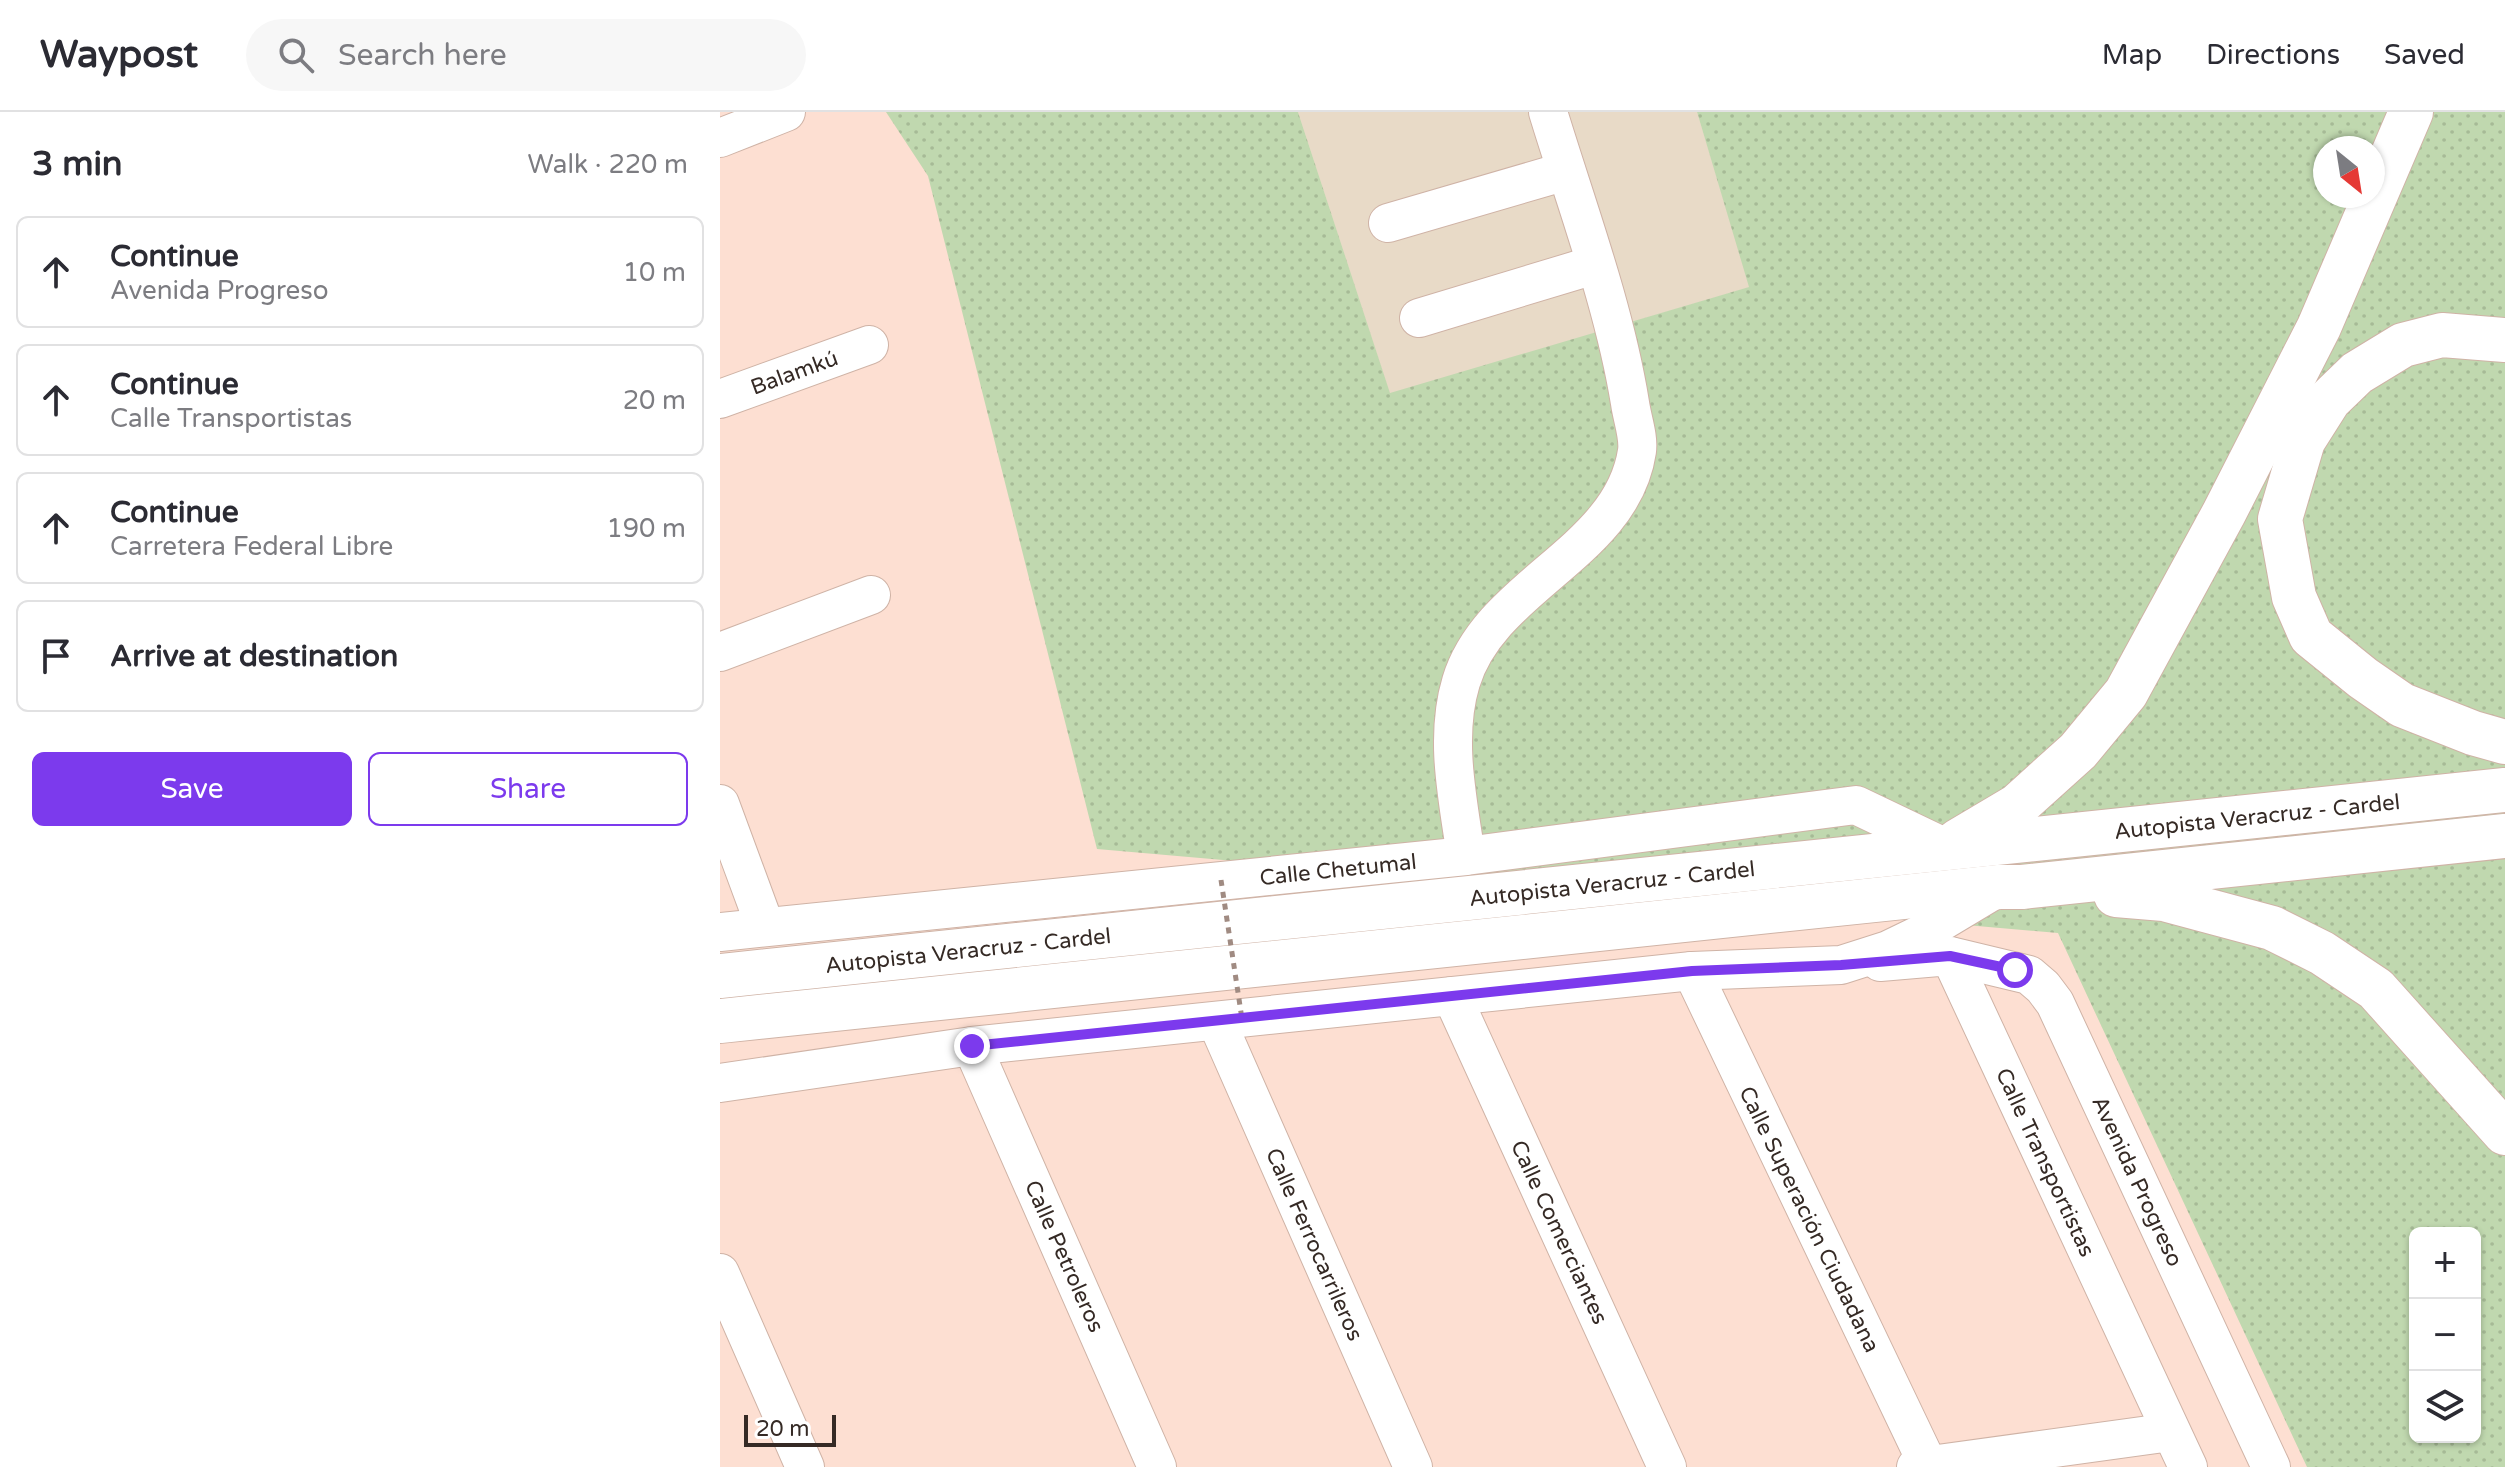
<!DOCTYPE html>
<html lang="en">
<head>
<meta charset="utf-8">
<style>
  :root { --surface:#fff; --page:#f7f7f7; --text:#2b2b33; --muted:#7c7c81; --line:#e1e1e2; --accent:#7c3aed }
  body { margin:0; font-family:"Varela Round",sans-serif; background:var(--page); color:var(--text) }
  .controls { position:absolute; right:24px; bottom:24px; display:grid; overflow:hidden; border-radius:12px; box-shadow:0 2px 6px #0004 }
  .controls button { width:72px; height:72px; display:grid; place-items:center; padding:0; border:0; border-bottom:2px solid var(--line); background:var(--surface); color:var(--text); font:40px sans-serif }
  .compass { position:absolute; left:1593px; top:24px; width:72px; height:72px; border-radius:50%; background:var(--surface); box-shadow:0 2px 6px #0004; rotate:150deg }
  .scale { position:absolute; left:24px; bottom:20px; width:92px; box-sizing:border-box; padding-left:8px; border:4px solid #352a25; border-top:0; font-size:22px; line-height:28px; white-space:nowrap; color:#352a25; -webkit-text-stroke:6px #fff; paint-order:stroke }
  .stop { position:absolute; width:24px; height:24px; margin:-18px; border:6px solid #7c3aed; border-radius:50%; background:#fff }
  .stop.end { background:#7c3aed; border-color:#fff; box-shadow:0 2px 8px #0008 }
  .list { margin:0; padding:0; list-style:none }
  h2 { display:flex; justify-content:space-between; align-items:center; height:104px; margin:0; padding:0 32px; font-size:34px }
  h2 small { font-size:26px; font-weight:400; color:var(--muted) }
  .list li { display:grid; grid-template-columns:52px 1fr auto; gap:24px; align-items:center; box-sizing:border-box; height:112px; margin:0 16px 16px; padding:0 16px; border:2px solid var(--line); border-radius:12px }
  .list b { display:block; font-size:30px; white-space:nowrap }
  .list p { margin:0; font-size:26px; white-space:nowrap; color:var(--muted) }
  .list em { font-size:26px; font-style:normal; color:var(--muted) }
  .actions { display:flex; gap:16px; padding:24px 32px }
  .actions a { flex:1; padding:18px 0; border:2px solid var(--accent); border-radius:12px; text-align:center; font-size:28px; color:var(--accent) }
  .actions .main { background:var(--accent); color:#fff }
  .icon { flex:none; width:44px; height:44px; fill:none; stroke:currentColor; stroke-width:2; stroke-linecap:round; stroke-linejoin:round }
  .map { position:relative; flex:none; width:1785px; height:1355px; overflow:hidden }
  header { display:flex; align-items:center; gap:48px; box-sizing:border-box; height:112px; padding:0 40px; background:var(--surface); border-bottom:2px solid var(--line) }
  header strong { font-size:38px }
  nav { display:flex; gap:44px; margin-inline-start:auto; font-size:28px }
  .search { width:560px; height:72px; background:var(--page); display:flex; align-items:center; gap:20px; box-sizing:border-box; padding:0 28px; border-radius:44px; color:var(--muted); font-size:30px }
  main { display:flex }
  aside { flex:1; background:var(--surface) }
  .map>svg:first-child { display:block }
  .commercial { fill:#e8dac7 }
  .grass { fill:url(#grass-dots); fill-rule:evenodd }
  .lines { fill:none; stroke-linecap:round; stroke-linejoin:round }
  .minor-casing { stroke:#cfb3a6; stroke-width:40 }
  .highway-casing { stroke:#cfb3a6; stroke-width:46 }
  .minor { stroke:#fff; stroke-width:38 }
  .highway { stroke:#fff; stroke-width:44 }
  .path-bridge { stroke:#a08b82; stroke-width:5; stroke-dasharray:6 6; stroke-linecap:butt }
  .route { stroke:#7c3aed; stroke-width:10 }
  .labels { text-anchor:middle; stroke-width:6; stroke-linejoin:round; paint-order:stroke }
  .street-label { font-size:22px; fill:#352a25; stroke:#fff }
</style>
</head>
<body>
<header>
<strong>Waypost</strong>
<div class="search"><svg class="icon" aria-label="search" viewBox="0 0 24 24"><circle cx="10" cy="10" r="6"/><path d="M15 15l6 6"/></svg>Search here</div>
<nav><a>Map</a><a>Directions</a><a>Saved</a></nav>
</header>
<main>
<aside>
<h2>3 min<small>Walk · 220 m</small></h2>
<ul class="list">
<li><svg class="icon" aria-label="ahead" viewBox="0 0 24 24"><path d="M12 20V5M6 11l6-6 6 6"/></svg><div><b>Continue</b><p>Avenida Progreso</p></div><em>10 m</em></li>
<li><svg class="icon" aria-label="ahead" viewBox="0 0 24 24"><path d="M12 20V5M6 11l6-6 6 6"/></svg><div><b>Continue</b><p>Calle Transportistas</p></div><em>20 m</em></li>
<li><svg class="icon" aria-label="ahead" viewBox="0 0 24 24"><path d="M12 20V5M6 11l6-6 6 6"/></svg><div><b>Continue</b><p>Carretera Federal Libre</p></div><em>190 m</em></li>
<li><svg class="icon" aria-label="arrive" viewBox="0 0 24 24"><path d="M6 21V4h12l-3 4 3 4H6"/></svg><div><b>Arrive at destination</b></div></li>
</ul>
<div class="actions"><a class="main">Save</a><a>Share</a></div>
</aside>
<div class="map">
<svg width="1785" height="1355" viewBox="0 0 1785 1355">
  <defs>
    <pattern id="grass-dots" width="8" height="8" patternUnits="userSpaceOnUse" patternTransform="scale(2)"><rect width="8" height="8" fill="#c0d8af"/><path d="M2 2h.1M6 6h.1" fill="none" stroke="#a6ba96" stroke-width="1.8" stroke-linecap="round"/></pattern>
  </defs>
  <rect width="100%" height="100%" fill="#fddfd2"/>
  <path class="commercial" d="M 578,0 L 977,0 L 1030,175 L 670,282 Z"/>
  <path class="grass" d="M 166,0 L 578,0 L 670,281 L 1029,175 L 977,0 L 1785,0 L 1785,1355 L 1587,1355 L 1338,821 L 377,737 L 208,64 ZM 1605,36 L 1653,36 L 1653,84 L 1605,84 ZM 1695,1121 L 1755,1121 L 1755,1325 L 1695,1325 Z"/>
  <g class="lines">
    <defs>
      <g id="minor">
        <path d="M 0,26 L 66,0"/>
        <path d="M 668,111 L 846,59"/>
        <path d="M 699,206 L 874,153"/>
        <path d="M 0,287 L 149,233"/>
        <path d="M 0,540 L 151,483"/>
        <path d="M 0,692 L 45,814"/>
        <path d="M 746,744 C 738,688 724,626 741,570 C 770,473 902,441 917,339 C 919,324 912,306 910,291 C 894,193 857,95 828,0"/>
        <path d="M 0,820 L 746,744 L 1136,693 L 1226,736"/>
        <path d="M 1230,844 L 1309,863 L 1323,875 L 1335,891 L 1551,1355"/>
        <path d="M 1160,850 L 1230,844 L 1468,1355"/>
        <path d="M 972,859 L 1209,1355"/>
        <path d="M 732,884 L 947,1355"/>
        <path d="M 497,910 L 693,1355"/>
        <path d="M 252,934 L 437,1355"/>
        <path d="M 0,971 L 252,934 L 972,859 L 1121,853 L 1168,838 L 1199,823 L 1279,775"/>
        <path d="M 0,1161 L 85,1355"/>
        <path d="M 1196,1355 L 1451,1320"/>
      </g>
      <g id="highway">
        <path d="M 1785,228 L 1722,223 L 1683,233 L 1637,261 L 1609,288 L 1583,329 L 1560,407 L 1574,485 L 1591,524 L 1643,566 L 1682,593 L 1753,621 L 1785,630"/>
        <path d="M 1238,729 L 1297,694 L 1358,639 L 1406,581 L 1504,401 L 1599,215 L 1691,0"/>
        <path d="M 1396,783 L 1444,787 L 1552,816 L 1602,841 L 1656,877 L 1785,1021"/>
        <path d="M 0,864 L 1785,678"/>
        <path d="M 0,909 L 1279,775 L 1302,775 L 1785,724"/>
      </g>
    </defs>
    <use href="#minor" class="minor-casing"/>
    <use href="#highway" class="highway-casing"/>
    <use href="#minor" class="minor"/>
    <use href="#highway" class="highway"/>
    <path class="path-bridge" d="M 501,768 L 522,907"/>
  </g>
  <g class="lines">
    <path class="route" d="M 252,934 L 972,859 L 1121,853 L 1230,844 L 1295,858"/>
  </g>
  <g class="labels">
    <g class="street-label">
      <text transform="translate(74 260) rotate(-20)" y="8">Balamkú</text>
      <text transform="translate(1537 704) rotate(-6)" y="8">Autopista Veracruz - Cardel</text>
      <text transform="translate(618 757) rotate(-6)" y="8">Calle Chetumal</text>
      <text transform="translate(892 771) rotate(-6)" y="8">Autopista Veracruz - Cardel</text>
      <text transform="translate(248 838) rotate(-6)" y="8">Autopista Veracruz - Cardel</text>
      <text transform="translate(1326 1050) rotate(65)" y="8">Calle Transportistas</text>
      <text transform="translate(1418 1069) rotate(65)" y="8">Avenida Progreso</text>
      <text transform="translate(1090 1107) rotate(64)" y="8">Calle Superación Ciudadana</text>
      <text transform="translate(840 1120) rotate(65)" y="8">Calle Comerciantes</text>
      <text transform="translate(595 1132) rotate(66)" y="8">Calle Ferrocarrileros</text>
      <text transform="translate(345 1144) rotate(66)" y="8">Calle Petroleros</text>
    </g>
  </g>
</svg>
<div class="controls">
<button>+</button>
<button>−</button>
<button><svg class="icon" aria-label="layers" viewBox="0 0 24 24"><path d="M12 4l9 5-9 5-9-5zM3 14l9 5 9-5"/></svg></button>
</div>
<svg class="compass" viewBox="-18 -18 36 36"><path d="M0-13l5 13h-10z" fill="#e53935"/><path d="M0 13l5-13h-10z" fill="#7c7c81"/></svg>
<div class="scale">20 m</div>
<div class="stop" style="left:1295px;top:858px"></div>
<div class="stop end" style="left:252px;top:934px"></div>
</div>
</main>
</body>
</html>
